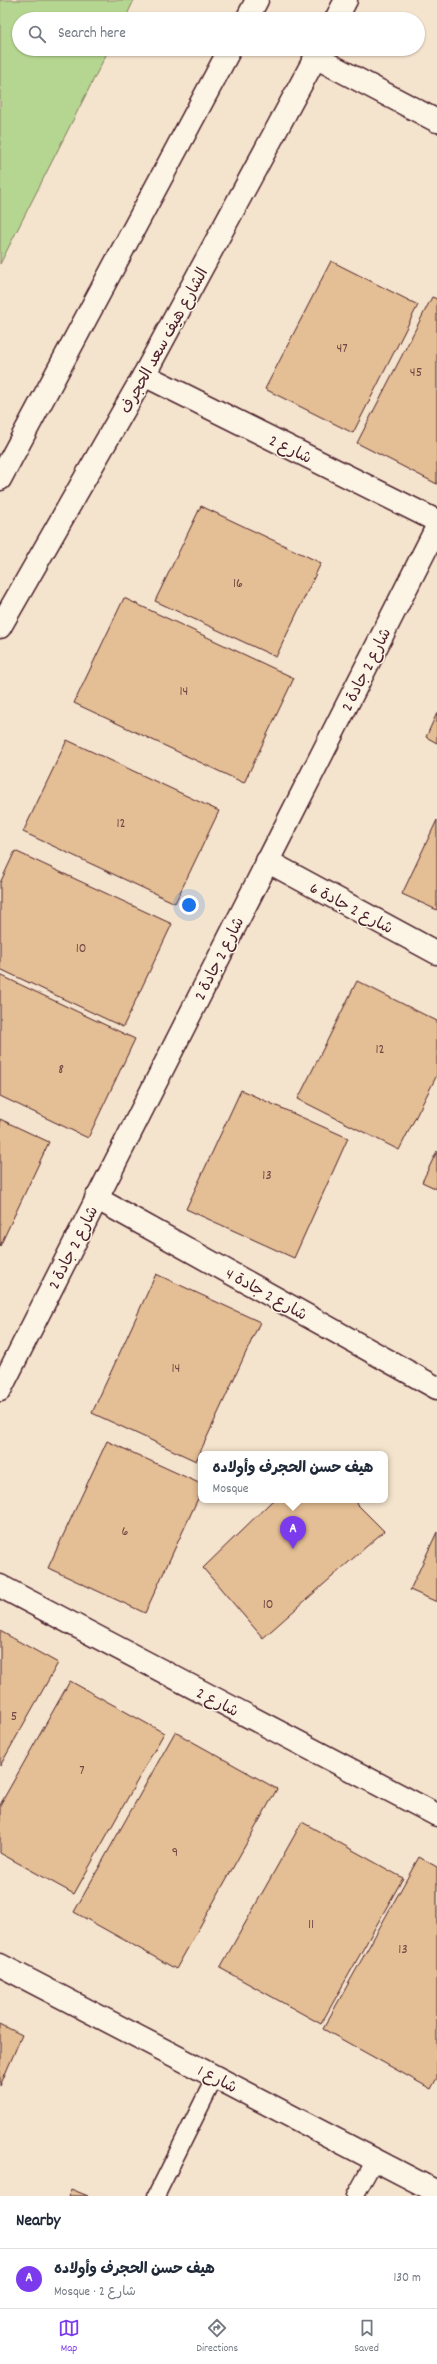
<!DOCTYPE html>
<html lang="en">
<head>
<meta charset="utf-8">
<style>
  :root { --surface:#fff; --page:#f2f2f3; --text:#1f2937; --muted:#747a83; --line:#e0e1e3; --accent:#7c3aed }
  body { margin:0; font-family:Dekko,"Playpen Sans Arabic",sans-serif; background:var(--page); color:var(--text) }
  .you { position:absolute; left:189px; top:905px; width:14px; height:14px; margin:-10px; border:3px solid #fff; border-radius:50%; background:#1a73e8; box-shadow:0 0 0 6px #1a73e833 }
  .badge { display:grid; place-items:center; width:26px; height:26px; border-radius:50%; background:var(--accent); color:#fff; font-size:13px; font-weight:700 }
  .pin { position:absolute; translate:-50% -33px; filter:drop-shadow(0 1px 2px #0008) }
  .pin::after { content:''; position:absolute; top:21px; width:14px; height:12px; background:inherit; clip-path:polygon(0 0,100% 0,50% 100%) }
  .popup { position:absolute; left:198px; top:1451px; width:190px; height:52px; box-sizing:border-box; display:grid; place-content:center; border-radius:8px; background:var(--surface); filter:drop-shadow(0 1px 3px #0005); font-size:13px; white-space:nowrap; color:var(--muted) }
  .popup b { font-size:15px; color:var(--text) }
  .popup::after { content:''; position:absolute; left:50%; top:100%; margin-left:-8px; border:8px solid transparent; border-top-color:var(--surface) }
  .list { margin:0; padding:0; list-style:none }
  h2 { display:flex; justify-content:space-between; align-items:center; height:52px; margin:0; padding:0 16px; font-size:17px }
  h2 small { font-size:13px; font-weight:400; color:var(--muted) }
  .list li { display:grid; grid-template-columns:26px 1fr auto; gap:12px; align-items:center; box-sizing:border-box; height:60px; padding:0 16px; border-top:1px solid var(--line) }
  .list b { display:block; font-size:15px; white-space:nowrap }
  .list p { margin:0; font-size:13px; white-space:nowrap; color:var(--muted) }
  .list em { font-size:13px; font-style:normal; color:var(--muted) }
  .icon { flex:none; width:22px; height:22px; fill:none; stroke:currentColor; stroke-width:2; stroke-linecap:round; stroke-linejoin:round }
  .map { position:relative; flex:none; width:437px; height:2196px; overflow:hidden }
  .search { position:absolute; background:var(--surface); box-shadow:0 1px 3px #0004; left:12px; right:12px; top:12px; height:44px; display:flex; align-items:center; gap:10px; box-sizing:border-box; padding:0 14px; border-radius:22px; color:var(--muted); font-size:15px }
  .sheet { height:112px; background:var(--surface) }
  nav { display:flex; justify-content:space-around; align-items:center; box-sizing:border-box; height:56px; border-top:1px solid var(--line); background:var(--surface); font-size:11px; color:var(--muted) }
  nav a { display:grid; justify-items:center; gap:2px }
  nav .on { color:var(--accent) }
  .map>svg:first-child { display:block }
  .green { fill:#b5d690; stroke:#807a5e }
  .building { fill:#e4be94; stroke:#4a1f2b }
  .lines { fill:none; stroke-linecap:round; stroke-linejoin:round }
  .service-casing { stroke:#4a1f2b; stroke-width:19 }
  .minor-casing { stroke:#4a1f2b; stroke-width:25 }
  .tertiary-casing { stroke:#4a1f2b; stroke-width:25 }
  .service { stroke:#fcf5e5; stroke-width:16 }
  .minor { stroke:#fcf5e5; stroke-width:22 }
  .tertiary { stroke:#fcf5e5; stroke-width:22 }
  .labels { text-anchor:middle; stroke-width:3; stroke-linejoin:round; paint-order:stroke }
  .number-label { font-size:14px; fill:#704745 }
  .street-label { font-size:16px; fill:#4a1f2b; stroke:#fcf5e5 }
</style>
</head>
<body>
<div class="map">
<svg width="437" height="2196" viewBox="0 0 437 2196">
  <rect width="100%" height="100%" fill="#f5e4cd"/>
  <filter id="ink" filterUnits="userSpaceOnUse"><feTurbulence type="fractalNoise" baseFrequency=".025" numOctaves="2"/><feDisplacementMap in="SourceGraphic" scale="8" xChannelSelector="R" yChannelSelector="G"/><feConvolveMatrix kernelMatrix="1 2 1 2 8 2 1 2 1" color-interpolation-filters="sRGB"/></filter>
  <g filter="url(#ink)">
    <path class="green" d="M 0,0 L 134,0 L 125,19 L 19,19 L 19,49 L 109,49 L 0,264 Z"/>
    <g class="building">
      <path d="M 331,261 L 418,305 L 353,433 L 265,389 Z"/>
      <path d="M 432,297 L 437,299 L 437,484 L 357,443 Z"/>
      <path d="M 201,506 L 321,563 L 276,657 L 155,601 Z"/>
      <path d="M 124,598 L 294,678 L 244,783 L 74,703 Z"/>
      <path d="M 437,713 L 437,743 L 426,737 Z"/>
      <path d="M 67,740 L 219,811 L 175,903 L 23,832 Z"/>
      <path d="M 437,820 L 437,910 L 402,894 Z"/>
      <path d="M 15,851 L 172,924 L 123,1027 L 0,969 L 0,883 Z"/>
      <path d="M 0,975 L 135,1039 L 88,1138 L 0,1096 Z"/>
      <path d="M 357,981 L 437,1021 L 437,1075 L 399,1150 L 298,1099 Z"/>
      <path d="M 241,1090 L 348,1138 L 294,1258 L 186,1209 Z"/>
      <path d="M 0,1119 L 49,1142 L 0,1246 Z"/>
      <path d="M 437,1151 L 437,1189 L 422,1182 Z"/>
      <path d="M 156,1274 L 260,1322 L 196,1461 L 92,1413 Z"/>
      <path d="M 107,1441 L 201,1484 L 201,1492 L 145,1613 L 48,1568 Z"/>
      <path d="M 273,1500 L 353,1500 L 384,1531 L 263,1638 L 203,1568 Z"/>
      <path d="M 437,1532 L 437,1602 L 410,1590 Z"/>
      <path d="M 0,1631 L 58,1663 L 0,1766 Z"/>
      <path d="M 70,1681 L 164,1733 L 74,1894 L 0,1853 L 0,1805 Z"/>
      <path d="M 175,1732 L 277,1789 L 176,1969 L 74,1912 Z"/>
      <path d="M 302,1822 L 403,1878 L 321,2024 L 220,1968 Z"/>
      <path d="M 419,1857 L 437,1867 L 437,2078 L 431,2089 L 323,2029 Z"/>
      <path d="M 0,2024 L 22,2035 L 0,2086 Z"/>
      <path d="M 71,2189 L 88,2196 L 68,2196 Z"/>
    </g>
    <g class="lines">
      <defs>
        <g id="service">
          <path d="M 156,2196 L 215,2077"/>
          <path d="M 355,2196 L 375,2160"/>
        </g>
        <g id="minor">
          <path d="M 315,57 L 437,121"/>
          <path d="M 144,375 L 437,521"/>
          <path d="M 267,861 L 437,953"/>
          <path d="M 96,1198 L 437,1388"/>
          <path d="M 0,1390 L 437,527"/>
          <path d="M 0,1586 L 437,1815"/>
          <path d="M 0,1965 L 437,2192"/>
        </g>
        <g id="tertiary">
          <path d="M 247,19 L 257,0"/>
          <path d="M 336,19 L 346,0"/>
          <path d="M 0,479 L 230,49"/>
          <path d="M 0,627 L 144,375 L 320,49"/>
        </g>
      </defs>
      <use href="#service" class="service-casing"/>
      <use href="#minor" class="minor-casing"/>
      <use href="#tertiary" class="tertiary-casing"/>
      <use href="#service" class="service"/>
      <use href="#minor" class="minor"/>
      <use href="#tertiary" class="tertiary"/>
    </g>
  </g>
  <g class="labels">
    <g class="number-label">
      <text x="342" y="352">47</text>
      <text x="416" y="376">45</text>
      <text x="238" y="587">16</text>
      <text x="184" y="695">14</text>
      <text x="121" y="827">12</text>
      <text x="81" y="952">10</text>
      <text x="380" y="1053">12</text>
      <text x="61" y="1073">8</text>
      <text x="267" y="1179">13</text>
      <text x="176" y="1372">14</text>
      <text x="125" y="1535">6</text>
      <text x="268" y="1608">10</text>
      <text x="14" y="1720">5</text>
      <text x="82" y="1774">7</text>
      <text x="175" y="1856">9</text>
      <text x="311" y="1928">11</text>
      <text x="403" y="1953">13</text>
    </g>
    <g class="street-label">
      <text transform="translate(163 340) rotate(-61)" y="6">الشارع هيف سعد الحجرف</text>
      <text transform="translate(291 448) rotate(26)" y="6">شارع 2</text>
      <text transform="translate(365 669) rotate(-63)" y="6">شارع 2 جادة 2</text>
      <text transform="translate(352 907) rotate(28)" y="6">شارع 2 جادة 6</text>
      <text transform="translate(218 958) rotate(-63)" y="6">شارع 2 جادة 2</text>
      <text transform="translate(72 1247) rotate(-63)" y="6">شارع 2 جادة 2</text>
      <text transform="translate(267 1293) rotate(29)" y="6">شارع 2 جادة 4</text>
      <text transform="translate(218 1701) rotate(28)" y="6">شارع 2</text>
      <text transform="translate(218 2078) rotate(27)" y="6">شارع 1</text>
    </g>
  </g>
</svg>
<div class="you"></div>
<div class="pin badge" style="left:293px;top:1549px">A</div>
<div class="popup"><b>هيف حسن الحجرف وأولاده</b>Mosque</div>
<div class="search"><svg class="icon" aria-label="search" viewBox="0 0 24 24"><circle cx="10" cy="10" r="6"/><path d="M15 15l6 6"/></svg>Search here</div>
</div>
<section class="sheet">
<h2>Nearby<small></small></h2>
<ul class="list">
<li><span class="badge">A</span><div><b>هيف حسن الحجرف وأولاده</b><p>Mosque · شارع 2</p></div><em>130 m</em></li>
</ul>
</section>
<nav>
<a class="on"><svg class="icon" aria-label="map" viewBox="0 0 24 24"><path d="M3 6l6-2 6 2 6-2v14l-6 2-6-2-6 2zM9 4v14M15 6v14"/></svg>Map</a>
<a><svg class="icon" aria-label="directions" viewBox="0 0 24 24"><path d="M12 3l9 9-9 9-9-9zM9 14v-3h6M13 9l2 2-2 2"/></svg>Directions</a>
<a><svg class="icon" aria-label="saved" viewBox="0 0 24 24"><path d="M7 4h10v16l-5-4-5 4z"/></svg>Saved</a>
</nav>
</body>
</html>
